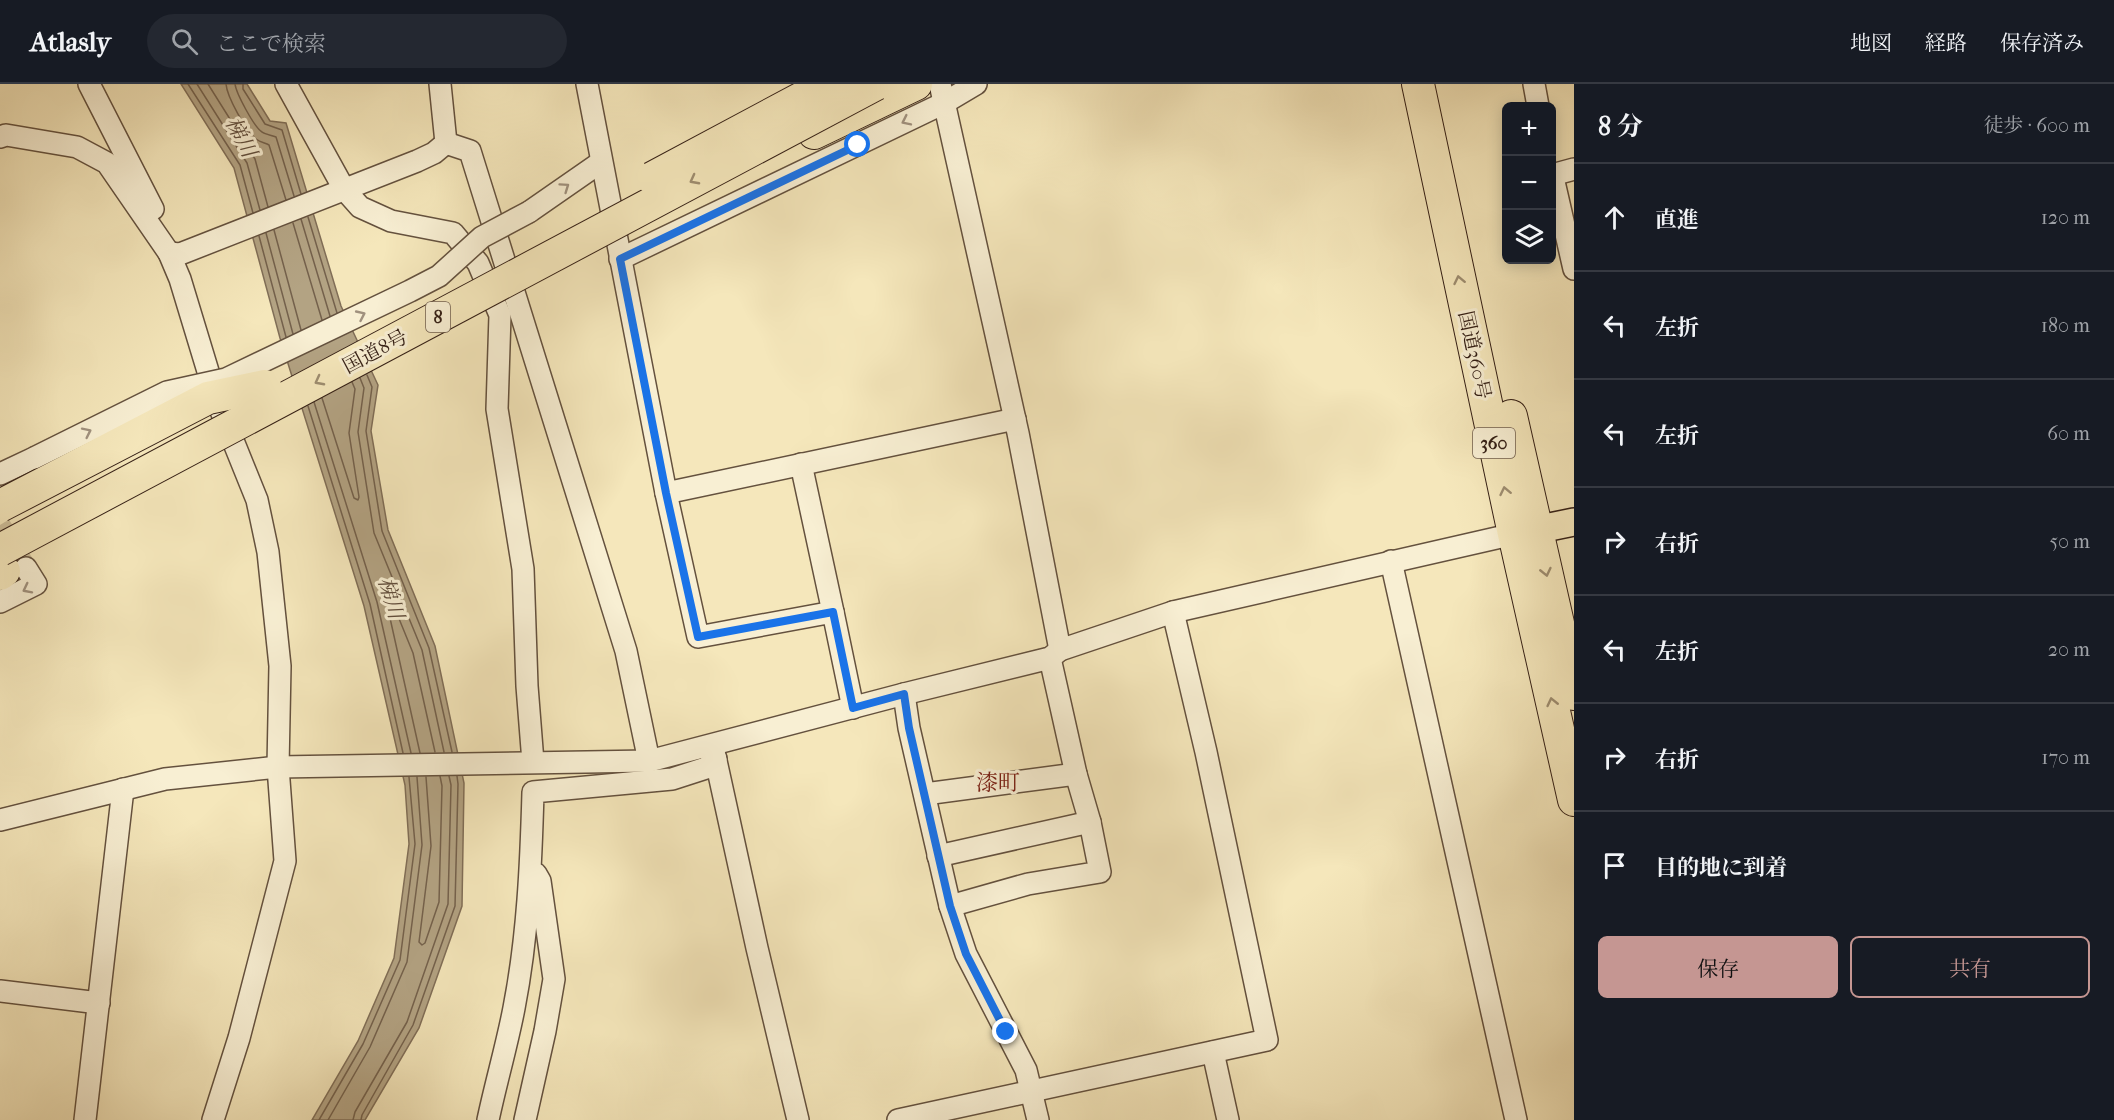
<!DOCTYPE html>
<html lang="ja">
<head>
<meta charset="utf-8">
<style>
  :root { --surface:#171b24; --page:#242831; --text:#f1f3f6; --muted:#9ea1a6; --line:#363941; --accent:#c59692 }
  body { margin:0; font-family:"IM FELL French Canon","Noto Serif JP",serif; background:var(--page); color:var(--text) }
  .controls { position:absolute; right:18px; top:18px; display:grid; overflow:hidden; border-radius:9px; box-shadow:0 3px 15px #0003 }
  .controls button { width:54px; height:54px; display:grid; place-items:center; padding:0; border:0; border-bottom:2px solid var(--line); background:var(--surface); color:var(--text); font:30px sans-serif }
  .stop { position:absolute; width:18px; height:18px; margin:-14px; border:4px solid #1a73e8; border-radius:50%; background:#fff }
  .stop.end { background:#1a73e8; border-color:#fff; box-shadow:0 2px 6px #0008 }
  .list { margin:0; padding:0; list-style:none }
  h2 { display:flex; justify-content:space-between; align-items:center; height:78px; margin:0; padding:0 24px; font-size:26px }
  h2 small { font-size:20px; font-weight:400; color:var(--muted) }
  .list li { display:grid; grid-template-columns:39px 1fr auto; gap:18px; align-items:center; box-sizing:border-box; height:108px; padding:0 24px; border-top:2px solid var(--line) }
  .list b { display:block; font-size:22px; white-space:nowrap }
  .list em { font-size:20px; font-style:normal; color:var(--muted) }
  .actions { display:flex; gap:12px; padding:18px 24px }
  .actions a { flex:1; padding:14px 0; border:2px solid var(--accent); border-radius:9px; text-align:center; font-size:21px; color:var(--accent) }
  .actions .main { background:var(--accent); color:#111 }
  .icon { flex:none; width:33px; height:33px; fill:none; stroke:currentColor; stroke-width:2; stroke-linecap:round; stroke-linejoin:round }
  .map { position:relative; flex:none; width:1574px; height:1036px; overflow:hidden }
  header { display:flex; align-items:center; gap:36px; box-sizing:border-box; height:84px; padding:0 30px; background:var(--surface); border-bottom:2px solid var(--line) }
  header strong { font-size:28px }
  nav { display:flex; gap:33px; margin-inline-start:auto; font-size:21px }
  .search { width:420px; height:54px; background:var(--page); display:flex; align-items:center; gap:15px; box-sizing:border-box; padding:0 21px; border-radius:33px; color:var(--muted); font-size:22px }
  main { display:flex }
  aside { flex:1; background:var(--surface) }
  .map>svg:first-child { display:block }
  .water { fill:#b3a383; stroke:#806e57; stroke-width:1.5 }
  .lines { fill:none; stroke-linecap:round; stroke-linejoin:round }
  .shore { stroke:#74614c; stroke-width:1.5 }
  .minor-tunnel { stroke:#cebf9a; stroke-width:21; stroke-dasharray:21 10; stroke-linecap:butt }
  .minor-casing { stroke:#64513e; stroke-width:24 }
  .major-casing { stroke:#341f15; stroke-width:30 }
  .highway-casing { stroke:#341f15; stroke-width:34 }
  .minor { stroke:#f8efd3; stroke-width:21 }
  .major { stroke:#f5e7bb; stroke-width:27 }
  .highway { stroke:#f5e7bb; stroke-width:32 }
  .minor-bridge-casing { stroke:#64513e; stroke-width:24; stroke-linecap:butt }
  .highway-bridge-casing { stroke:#341f15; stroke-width:34; stroke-linecap:butt }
  .minor-bridge { stroke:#f8efd3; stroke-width:21 }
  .highway-bridge { stroke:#f5e7bb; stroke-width:32 }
  .oneway { stroke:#a0917e }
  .oneway2 { stroke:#9e8d70 }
  .route { stroke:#1a73e8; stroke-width:8 }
  .labels { text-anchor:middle; stroke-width:6; stroke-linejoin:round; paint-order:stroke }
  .shield { fill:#f8efd3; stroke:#6f5d4e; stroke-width:1.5 }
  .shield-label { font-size:18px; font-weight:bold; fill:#341f15 }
  .street-label { font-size:20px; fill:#341f15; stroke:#f8efd3 }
  .water-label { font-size:21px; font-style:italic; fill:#604d3c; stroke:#f8efd3 }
  .quarter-label { font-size:22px; fill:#7a1f14; stroke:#f8efd3 }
</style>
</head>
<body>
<header>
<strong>Atlasly</strong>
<div class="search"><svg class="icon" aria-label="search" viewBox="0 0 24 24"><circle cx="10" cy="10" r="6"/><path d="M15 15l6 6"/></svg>ここで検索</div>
<nav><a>地図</a><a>経路</a><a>保存済み</a></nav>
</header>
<main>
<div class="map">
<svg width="1574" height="1036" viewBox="0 0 1574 1036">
  <rect width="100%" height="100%" fill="#f5e7bb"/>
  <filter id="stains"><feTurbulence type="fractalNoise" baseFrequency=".00333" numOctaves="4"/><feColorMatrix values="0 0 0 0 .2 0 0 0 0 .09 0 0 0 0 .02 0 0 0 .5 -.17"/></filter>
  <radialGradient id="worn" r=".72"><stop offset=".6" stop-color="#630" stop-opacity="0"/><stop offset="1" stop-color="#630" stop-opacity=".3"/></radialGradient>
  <path class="water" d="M 181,0 L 247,0 L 270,37 L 286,39 L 341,222 L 378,301 L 371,347 L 388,446 L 435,562 L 464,699 L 462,822 L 419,944 L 365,1036 L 312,1036 L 358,957 L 394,874 L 409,760 L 405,701 L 364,522 L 280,254 L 234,84 Z"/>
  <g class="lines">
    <g class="shore">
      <path d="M 188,0 L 240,81 L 253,129"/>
      <path d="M 197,0 L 247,79 L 260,126"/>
      <path d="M 208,0 L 255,75 L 268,123"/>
      <path d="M 226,0 C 227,13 246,47 256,55 C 260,58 265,59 269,61 L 286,116"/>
      <path d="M 235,0 C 236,9 254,43 262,48 C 266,51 272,51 276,53 L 294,112"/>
      <path d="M 243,0 L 243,5 L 265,40 L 282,46 L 301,110"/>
      <path d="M 308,133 L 337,229"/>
      <path d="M 301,135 L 330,232"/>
      <path d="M 293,139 L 322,236"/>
      <path d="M 274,146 L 301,246"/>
      <path d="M 266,149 L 293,250"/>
      <path d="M 259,152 L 286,253"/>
      <path d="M 367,291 L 372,303 L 366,347 L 382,447 L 429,564 L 452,668"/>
      <path d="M 360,294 L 364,304 L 358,348 L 374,449 L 422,566 L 444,668"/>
      <path d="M 322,314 L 354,414 L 358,416 L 359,413 L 349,349 L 355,305 L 352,298"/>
      <path d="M 314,318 L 377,518 L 411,669"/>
      <path d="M 308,322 L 370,520 L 403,669"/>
      <path d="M 420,669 L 386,516 L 388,513 L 391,515 L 413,569 L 435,668"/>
      <path d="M 426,693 L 431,762 L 419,858 L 422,861 L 425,859 L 439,818 L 442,702 L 440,692"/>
      <path d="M 319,1036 L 363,960 L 400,876 L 415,760 L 409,693"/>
      <path d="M 328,1036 L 370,963 L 407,878 L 422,761 L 417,693"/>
      <path d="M 353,1036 L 355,1028 L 407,938 L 448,820 L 451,701 L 449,692"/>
      <path d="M 361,1036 L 362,1031 L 413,941 L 455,822 L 458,700 L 457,692"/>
    </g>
    <path class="minor-tunnel" d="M 0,441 L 26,484"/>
    <defs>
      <g id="minor">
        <path d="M 89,0 L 153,125"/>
        <path d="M 286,0 L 344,105 L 360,123 L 391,137 L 453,149 L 478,179 L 500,231 L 497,325 L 523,485 L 527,602 L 533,678"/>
        <path d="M 440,0 L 446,59"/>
        <path d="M 587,0 L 666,409 L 698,553 L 833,528 L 853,624"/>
        <path d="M 940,0 L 1018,349 L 1060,566"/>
        <path d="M 1534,0 L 1538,22"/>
        <path d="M 0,53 L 6,51 L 77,63 L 107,79 L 169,169 L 180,195 L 217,317 L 257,416 L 268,468 L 280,582 L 278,683 L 285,777 L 239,954 L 213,1036"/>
        <path d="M 446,59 L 470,67 L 626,567 L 649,677"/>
        <path d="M 1552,89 L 1574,185"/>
        <path d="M 1552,91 L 1574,85"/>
        <path d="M 529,128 L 601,78"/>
        <path d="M 169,169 L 180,170 L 417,77 L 434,69 L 446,59"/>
        <path d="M 620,175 L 944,19 L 976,0"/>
        <path d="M 801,380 L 833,528"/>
        <path d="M 0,390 L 34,374"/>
        <path d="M 666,409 L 1015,335"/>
        <path d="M 1391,477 L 1516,1036"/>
        <path d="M 0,518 L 36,500 L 26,484"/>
        <path d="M 904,610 L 909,644 L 950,822 L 966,870 L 1026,986 L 1038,1036"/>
        <path d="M 713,663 L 757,864 L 798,1036"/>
        <path d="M 925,710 L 1076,690"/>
        <path d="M 0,736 L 165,695 L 278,683 L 649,677 L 904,610 L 1050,574 L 1060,566 L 1173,528 L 1514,450"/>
        <path d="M 938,772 L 1090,738"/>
        <path d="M 950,822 L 1028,800 L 1100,788 L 1090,738 L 1076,690 L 1050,574"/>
        <path d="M 0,907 L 99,919"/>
        <path d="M 1213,968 L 1228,1036"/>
        <path d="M 85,1036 L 123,705"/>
        <path d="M 488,1036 C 496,998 507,961 514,924 C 528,852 531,780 533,708 L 672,695 L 706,684 L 716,675"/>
        <path d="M 525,1036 L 545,947 L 554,895 L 540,797 L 536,790"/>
        <path d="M 898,1036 L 1267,956 L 1206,668 L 1173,528"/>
      </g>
      <path id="major" d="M 1515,450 L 1574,438"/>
      <g id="highway">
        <path d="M 1418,0 L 1514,450 L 1574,716"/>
        <path d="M 814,49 L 916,0"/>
        <path d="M 1511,332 L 1574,610"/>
        <path d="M 0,490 L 4,487"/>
      </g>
    </defs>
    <use href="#minor" class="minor-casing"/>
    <use href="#major" class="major-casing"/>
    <use href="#highway" class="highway-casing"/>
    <use href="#minor" class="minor"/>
    <use href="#major" class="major"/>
    <use href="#highway" class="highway"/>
    <defs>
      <path id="minor-bridge" d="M 34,374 L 167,308 L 226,295 L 410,207 L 439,192 L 482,153 L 529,128"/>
      <g id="highway-bridge">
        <path d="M 652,94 L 828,0"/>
        <path d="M 0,422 L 208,314 L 265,302"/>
        <path d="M 0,466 L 876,0"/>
      </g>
    </defs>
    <use href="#minor-bridge" class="minor-bridge-casing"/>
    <use href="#highway-bridge" class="highway-bridge-casing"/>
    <use href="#minor-bridge" class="minor-bridge"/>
    <use href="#highway-bridge" class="highway-bridge"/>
  </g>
  <defs><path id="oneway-chevron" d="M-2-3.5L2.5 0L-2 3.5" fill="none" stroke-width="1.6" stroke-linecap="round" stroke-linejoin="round" transform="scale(1.5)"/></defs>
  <g class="oneway">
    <use href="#oneway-chevron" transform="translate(906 37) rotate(154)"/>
    <use href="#oneway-chevron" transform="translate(565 103) rotate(-35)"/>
    <use href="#oneway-chevron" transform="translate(361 231) rotate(-25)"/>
    <use href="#oneway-chevron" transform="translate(87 348) rotate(-26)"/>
    <use href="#oneway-chevron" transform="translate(27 505) rotate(153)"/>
  </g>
  <g class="oneway2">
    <use href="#oneway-chevron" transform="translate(694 96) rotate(152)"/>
    <use href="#oneway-chevron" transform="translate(1459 196) rotate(-102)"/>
    <use href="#oneway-chevron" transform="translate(319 297) rotate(152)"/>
    <use href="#oneway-chevron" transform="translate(1505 407) rotate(-102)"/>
    <use href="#oneway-chevron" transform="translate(1546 488) rotate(77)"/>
    <use href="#oneway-chevron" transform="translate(1552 618) rotate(-103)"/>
  </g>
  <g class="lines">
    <path class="route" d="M 858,61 L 620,175 L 666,409 L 698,553 L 833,528 L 853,624 L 904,610 L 909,644 L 950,822 L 966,870 L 1006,948"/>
  </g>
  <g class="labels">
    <g class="shield">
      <rect x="426" y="218" width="24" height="30" rx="4.5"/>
      <rect x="1473" y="344" width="42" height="30" rx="4.5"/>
    </g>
    <g class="shield-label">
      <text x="438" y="239">8</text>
      <text x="1494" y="365">360</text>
    </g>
    <g class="street-label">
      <text transform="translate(375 267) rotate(-28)" y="7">国道8号</text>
      <text transform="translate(1475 271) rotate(78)" y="7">国道360号</text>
    </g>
    <g class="water-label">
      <text transform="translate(241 53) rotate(62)" y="7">梯川</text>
      <text transform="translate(391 514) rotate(73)" y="7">梯川</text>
    </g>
    <g class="quarter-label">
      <text x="998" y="706">漆町</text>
    </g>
  </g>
  <rect width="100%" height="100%" filter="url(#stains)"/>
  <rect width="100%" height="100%" fill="url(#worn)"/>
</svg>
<div class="controls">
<button>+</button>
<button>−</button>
<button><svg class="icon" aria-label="layers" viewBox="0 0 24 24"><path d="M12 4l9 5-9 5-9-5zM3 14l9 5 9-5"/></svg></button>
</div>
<div class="stop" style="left:858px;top:61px"></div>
<div class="stop end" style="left:1006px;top:948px"></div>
</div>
<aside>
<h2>8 分<small>徒歩 · 600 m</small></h2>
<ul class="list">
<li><svg class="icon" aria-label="ahead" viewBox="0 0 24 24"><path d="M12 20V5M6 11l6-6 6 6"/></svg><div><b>直進</b></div><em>120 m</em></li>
<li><svg class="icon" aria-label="left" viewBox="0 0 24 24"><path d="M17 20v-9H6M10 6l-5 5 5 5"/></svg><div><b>左折</b></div><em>180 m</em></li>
<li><svg class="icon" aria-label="left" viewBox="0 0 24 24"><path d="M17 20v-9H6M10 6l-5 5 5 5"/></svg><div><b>左折</b></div><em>60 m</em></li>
<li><svg class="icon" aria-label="right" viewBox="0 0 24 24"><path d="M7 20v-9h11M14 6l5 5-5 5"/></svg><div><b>右折</b></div><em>50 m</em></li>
<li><svg class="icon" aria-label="left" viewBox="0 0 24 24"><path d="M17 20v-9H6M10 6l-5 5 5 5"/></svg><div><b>左折</b></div><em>20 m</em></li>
<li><svg class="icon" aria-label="right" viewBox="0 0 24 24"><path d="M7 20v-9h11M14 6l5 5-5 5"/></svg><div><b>右折</b></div><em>170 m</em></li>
<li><svg class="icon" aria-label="arrive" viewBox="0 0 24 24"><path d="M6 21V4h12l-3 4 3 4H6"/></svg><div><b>目的地に到着</b></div></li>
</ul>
<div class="actions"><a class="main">保存</a><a>共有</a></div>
</aside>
</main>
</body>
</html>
